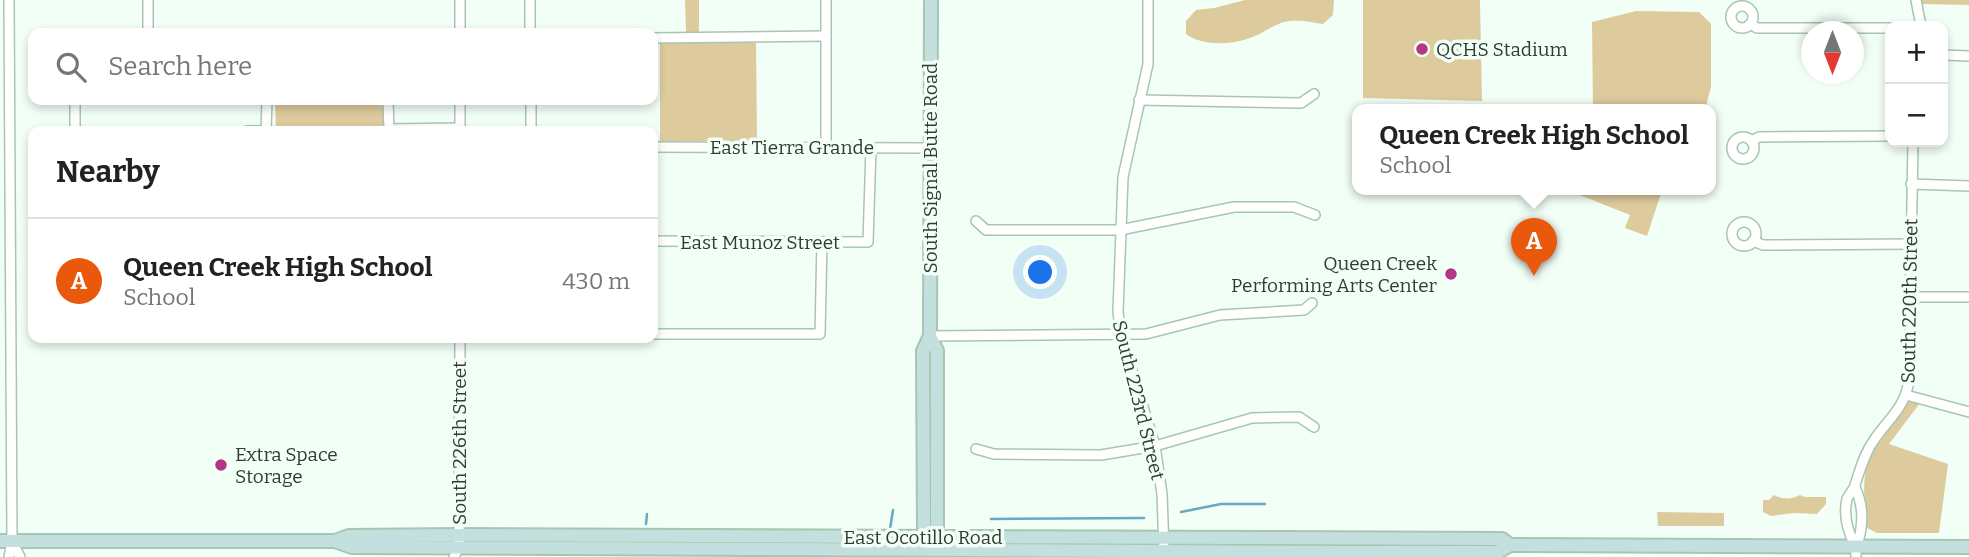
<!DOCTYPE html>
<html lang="en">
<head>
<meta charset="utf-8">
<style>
  :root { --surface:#fff; --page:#f2f2f2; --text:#222; --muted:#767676; --line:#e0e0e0; --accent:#ea580c }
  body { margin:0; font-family:Bitter,serif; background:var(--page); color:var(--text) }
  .controls { position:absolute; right:21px; top:21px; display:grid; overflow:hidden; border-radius:14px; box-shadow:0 4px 10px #0003 }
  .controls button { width:63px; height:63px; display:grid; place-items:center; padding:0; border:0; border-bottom:2px solid var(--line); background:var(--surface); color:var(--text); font:35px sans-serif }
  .compass { position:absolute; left:1801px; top:21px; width:63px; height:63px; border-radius:50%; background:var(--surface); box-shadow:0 4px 10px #0003; rotate:180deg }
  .you { position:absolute; left:1041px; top:273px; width:24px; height:24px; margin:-18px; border:5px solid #fff; border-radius:50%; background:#1a73e8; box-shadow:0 0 0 10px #1a73e833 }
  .badge { display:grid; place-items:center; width:46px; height:46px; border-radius:50%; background:var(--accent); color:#fff; font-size:23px; font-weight:700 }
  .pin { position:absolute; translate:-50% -58px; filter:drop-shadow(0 2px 4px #0008) }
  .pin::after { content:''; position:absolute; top:37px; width:24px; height:21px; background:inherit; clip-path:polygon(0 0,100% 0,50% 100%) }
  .popup { position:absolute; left:1352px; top:104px; width:364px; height:91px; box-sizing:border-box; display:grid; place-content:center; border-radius:14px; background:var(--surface); filter:drop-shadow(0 2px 5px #0005); font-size:23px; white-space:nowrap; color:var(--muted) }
  .popup b { font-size:26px; color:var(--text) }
  .popup::after { content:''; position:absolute; left:50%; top:100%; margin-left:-14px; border:14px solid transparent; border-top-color:var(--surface) }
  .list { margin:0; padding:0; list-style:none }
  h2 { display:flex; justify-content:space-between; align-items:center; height:91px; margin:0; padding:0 28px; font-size:30px }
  h2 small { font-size:23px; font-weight:400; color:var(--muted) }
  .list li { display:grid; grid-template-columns:46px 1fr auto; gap:21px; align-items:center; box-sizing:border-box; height:126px; padding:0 28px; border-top:2px solid var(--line) }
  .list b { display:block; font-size:26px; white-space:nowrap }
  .list p { margin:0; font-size:23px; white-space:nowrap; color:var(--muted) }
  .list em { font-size:23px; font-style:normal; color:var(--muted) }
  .icon { flex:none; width:38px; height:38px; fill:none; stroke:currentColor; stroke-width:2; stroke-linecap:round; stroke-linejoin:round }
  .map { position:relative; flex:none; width:1969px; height:557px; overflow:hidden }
  .search { position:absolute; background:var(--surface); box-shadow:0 4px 10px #0003; left:28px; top:28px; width:630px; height:77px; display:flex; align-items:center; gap:18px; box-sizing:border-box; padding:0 24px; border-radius:14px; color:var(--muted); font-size:26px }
  .panel { position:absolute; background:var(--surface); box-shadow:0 4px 10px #0003; left:28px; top:126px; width:630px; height:217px; border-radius:14px }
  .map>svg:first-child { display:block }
  .green { fill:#ddcb9d }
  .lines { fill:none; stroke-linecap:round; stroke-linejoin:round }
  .stream { stroke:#68a9c3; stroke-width:2.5 }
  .street-casing { stroke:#a7c6b2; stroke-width:12 }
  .secondary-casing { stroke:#a7c6b2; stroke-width:16 }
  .street { stroke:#fff; stroke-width:9 }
  .secondary { stroke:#c3e0df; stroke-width:12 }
  .poi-dot { fill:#b43684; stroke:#f2fff6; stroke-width:2.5 }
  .labels { text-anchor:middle; stroke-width:7; stroke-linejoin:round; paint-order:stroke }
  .poi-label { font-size:19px; fill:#303d35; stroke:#f2fff6; text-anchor:start }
  .street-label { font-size:19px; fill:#303d35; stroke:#f2fff6 }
</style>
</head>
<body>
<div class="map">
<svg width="1969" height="557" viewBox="0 0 1969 557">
  <rect width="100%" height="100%" fill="#f2fff6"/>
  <g class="green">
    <path d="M 685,0 L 699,0 L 699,33 L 686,33 Z"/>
    <path d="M 1245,0 L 1334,0 L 1333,15 L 1323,24 C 1310,22 1297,19 1284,22 C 1273,25 1265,32 1255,36 C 1235,45 1203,47 1186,34 L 1186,21 L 1196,10 L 1214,8 Z"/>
    <path d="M 1363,0 L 1480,0 L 1482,101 L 1363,98 Z"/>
    <path d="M 1921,0 L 1969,0 L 1969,5 L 1922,4 Z"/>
    <path d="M 1636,11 L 1699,12 L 1711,24 L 1711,87 L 1705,110 L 1593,110 L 1592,22 Z"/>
    <path d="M 660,43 L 756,43 L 757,141 L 660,141 Z"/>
    <path d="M 275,100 L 384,100 L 384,131 L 276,131 Z"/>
    <path d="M 1567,190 L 1662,190 L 1647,236 L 1625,228 L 1630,215 Z"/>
    <path d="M 1908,400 L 1920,403 L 1889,444 L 1948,464 L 1939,533 L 1877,533 L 1867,528 L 1865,523 C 1865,501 1861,476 1870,456 C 1880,435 1899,421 1908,400 Z"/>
    <path d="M 1774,495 C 1783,500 1792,499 1800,495 L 1805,497 L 1826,497 L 1826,504 L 1817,514 L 1794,513 L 1771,516 L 1763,512 L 1763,500 L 1769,500 Z"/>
    <path d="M 1657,512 L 1724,513 L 1724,526 L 1658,526 Z"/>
  </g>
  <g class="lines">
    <g class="stream">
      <path d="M 1181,512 L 1221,504 L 1265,504"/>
      <path d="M 991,519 L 1144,518"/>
      <path d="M 646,524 L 647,514"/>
      <path d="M 890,529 L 893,510"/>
    </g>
    <defs>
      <g id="street">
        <path d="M 460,0 L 460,33"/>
        <path d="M 826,0 L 826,147"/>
        <path d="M 1148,0 L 1148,64 L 1123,177 L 1118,312 L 1121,335 L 1155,446 L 1162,494 L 1164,550"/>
        <path d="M 1916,0 L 1921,26"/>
        <circle cx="1742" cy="17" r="11"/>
        <path d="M 1750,24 L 1757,28 L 1890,28"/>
        <path d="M 148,33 L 148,0"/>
        <path d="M 530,33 L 530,0"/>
        <path d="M 653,38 L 826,36"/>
        <path d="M 1943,55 L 1969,56"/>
        <path d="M 75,100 L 75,131"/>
        <path d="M 388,100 L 389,131"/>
        <path d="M 531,100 L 531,131"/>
        <path d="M 1139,100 L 1301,103 L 1314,94"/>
        <path d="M 389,129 L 460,128"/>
        <path d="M 247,131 L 266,131 L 267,100"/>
        <path d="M 460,131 L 460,100"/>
        <circle cx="1743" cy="148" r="11"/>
        <path d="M 1751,141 L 1759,137 L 1890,136"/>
        <path d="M 653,147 L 930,148"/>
        <path d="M 1911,184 L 1969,186"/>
        <path d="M 976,221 L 986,230 L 1120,230 L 1234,207 L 1294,207 L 1315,215"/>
        <circle cx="1744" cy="234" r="12"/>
        <path d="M 653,241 L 868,242 L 871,148"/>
        <path d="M 1753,241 L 1763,245 L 1911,244"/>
        <path d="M 1911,297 L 1969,297"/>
        <path d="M 653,334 L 820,334 L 822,242"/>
        <path d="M 930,336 L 1146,334 L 1220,315 L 1304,310 L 1312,303"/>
        <path d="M 1906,395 L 1969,412"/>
        <path d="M 976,449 L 994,454 L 1101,455 L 1155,446 L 1252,418 L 1299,417 L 1314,427"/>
        <path d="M 1855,487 C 1861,500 1863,514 1861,528 C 1860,539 1855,546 1856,557"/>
        <path d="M 12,541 L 20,557"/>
        <path d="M 1855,546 C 1848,532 1843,516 1847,499 C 1849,494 1854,490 1855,485 C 1860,470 1864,454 1874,440 C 1889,418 1904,409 1909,381 L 1913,142"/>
        <path d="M 9,557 L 12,541 L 9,0"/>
        <path d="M 454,557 L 459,547 L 460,338"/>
      </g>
      <g id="secondary">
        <path d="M 931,0 L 930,336 L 923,351 L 924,528 L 931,538"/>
        <path d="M 930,336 L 937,351 L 937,528 L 931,538 L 931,542"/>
        <path d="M 0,541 L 335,541 L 349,536 L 459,535 L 1502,539 L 1510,545"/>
        <path d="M 335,541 L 352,547 L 1344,552 L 1498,552 L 1510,545 L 1969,547"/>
      </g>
    </defs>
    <use href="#street" class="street-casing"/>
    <use href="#secondary" class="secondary-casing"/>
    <use href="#street" class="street"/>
    <use href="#secondary" class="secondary"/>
  </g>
  <g class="poi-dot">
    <circle cx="1422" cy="49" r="7"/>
    <circle cx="1451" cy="274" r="7"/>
    <circle cx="221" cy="465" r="7"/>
  </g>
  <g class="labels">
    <g class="poi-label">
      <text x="1436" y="56">QCHS Stadium</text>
      <text x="1437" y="270" text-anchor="end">Queen Creek<tspan x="1437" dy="22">Performing Arts Center</tspan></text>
      <text x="235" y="461">Extra Space<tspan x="235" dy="22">Storage</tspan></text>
    </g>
    <g class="street-label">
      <text x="792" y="154">East Tierra Grande</text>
      <text transform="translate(930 168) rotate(-90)" y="7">South Signal Butte Road</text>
      <text x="760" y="249">East Munoz Street</text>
      <text transform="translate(1909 301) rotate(-89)" y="7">South 220th Street</text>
      <text transform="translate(1139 400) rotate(76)" y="7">South 223rd Street</text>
      <text transform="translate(459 443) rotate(-90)" y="7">South 226th Street</text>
      <text x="923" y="544">East Ocotillo Road</text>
    </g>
  </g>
</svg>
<div class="controls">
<button>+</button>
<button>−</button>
</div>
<svg class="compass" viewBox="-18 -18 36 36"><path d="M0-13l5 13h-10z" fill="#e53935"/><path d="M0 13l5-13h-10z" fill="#767676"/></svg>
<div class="you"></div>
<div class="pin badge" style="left:1534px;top:276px">A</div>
<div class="popup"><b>Queen Creek High School</b>School</div>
<div class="search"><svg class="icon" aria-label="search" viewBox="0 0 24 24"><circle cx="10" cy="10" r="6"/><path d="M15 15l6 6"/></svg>Search here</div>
<section class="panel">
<h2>Nearby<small></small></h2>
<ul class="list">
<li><span class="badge">A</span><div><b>Queen Creek High School</b><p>School</p></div><em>430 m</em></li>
</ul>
</section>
</div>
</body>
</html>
